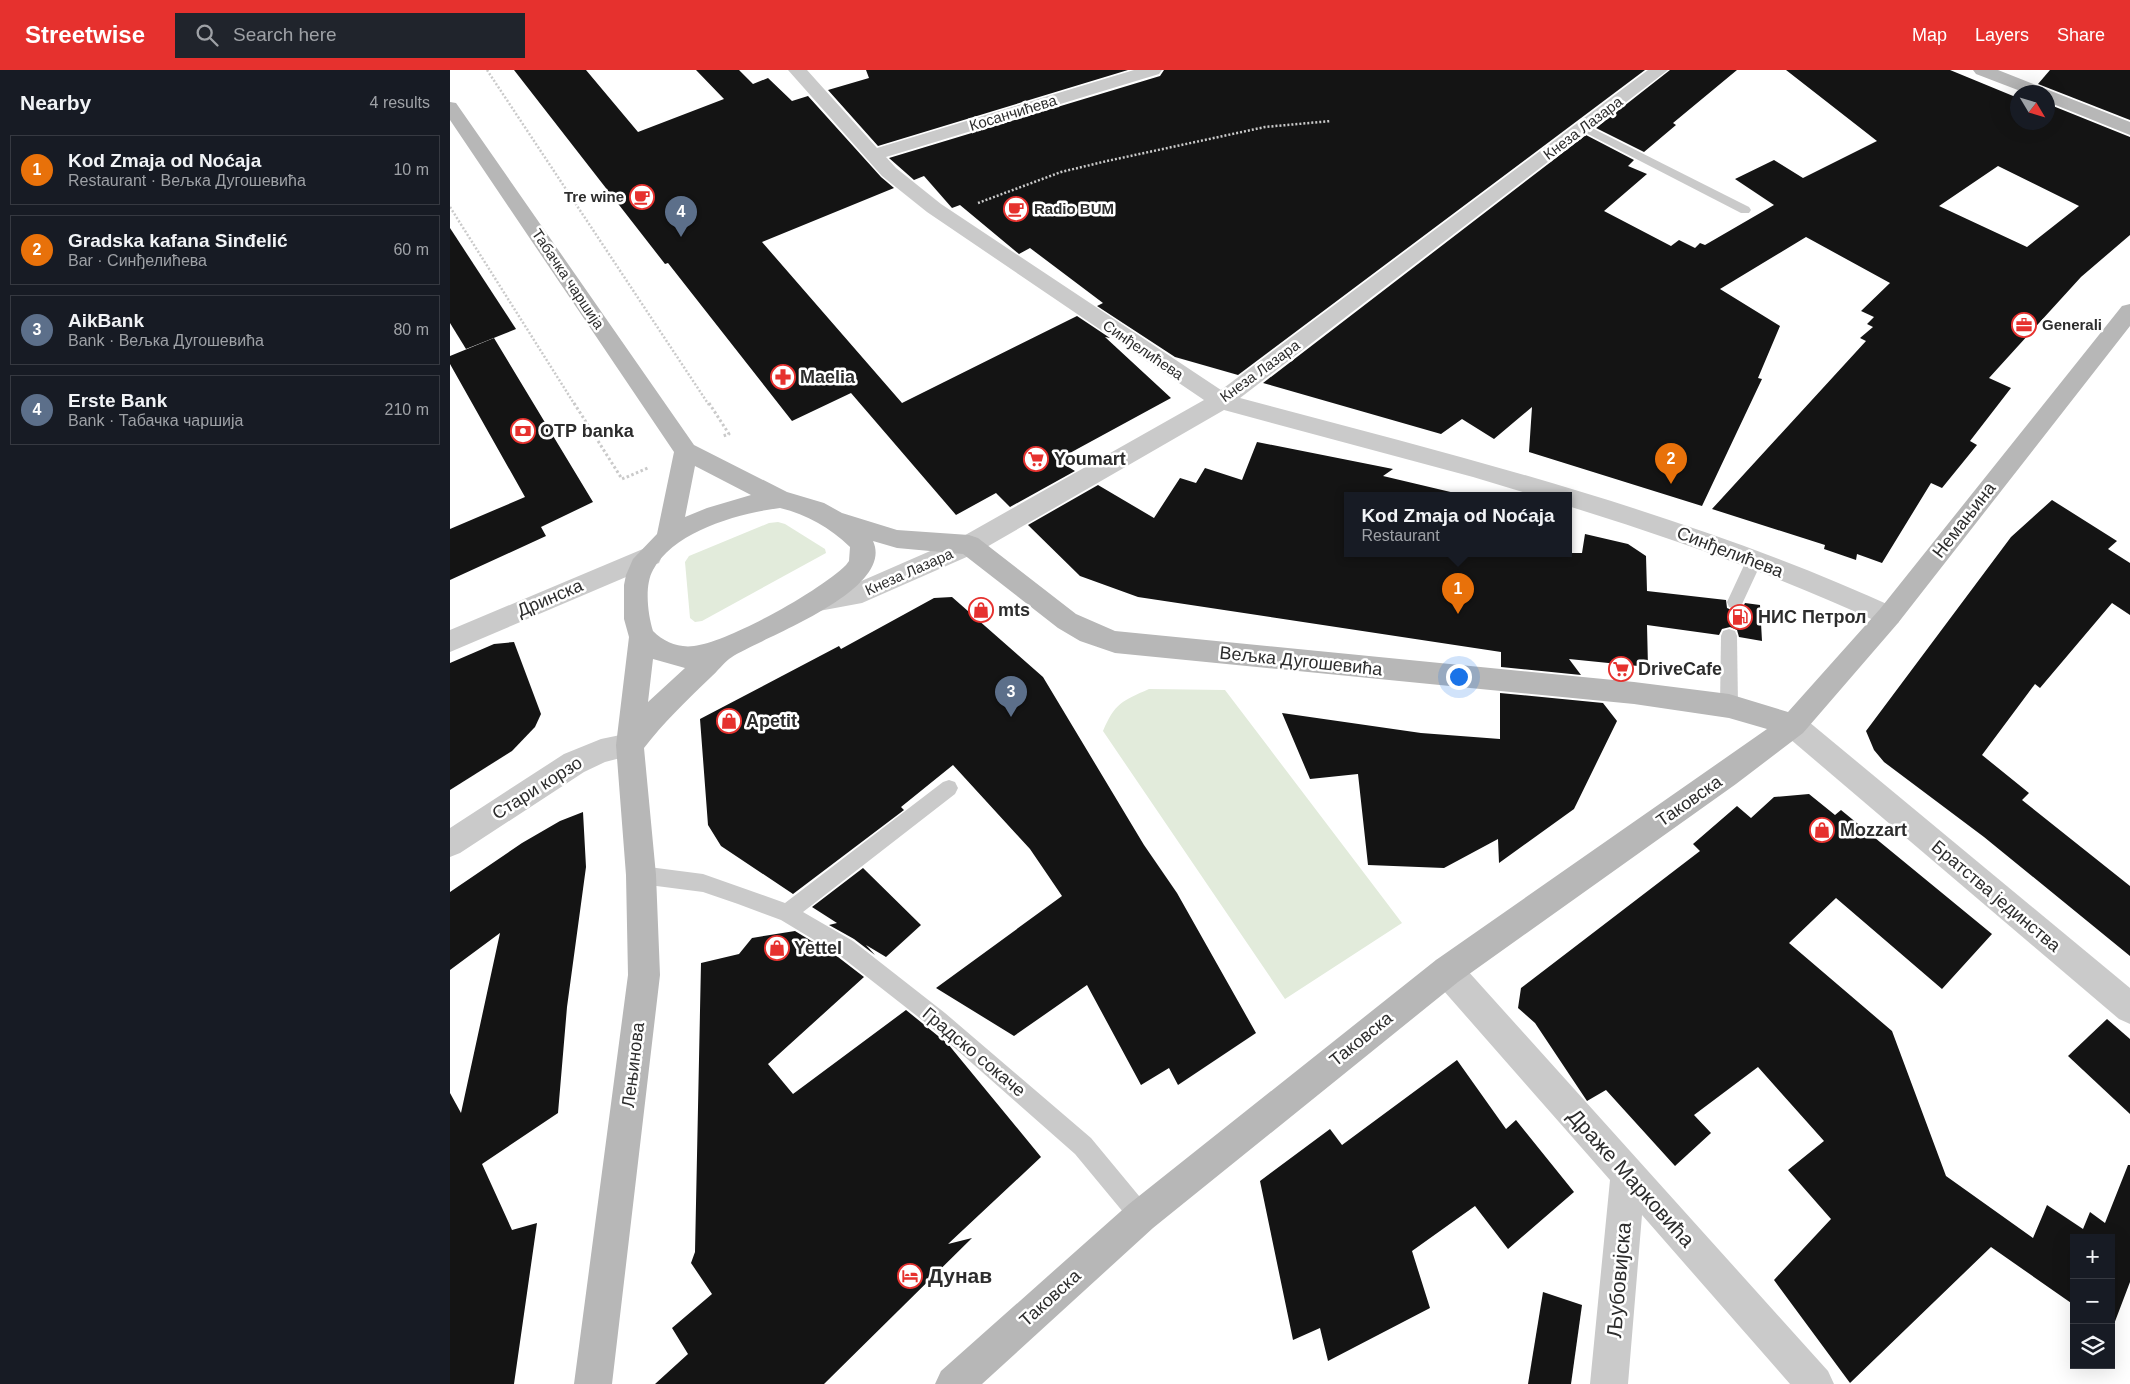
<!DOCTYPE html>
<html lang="en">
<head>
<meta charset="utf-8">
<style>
  :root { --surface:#171b24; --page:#20242c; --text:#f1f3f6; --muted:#9ea1a6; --line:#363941; --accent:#e6312e }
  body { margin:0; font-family:Helvetica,sans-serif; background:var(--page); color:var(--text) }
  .controls { position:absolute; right:15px; bottom:15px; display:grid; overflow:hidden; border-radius:0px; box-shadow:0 5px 20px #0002 }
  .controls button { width:45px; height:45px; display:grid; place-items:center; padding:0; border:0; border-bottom:1px solid var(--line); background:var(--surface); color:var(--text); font:25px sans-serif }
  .compass { position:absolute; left:1560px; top:15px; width:45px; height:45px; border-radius:50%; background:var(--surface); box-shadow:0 5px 20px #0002; rotate:128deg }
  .you { position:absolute; left:1008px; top:606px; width:18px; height:18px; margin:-12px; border:4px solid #fff; border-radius:50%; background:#1a73e8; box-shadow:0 0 0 8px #1a73e833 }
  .badge { display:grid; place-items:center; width:32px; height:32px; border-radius:50%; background:var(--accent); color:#fff; font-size:16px; font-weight:700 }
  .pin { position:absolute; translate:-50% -41px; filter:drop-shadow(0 1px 2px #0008) }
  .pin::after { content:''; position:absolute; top:26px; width:18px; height:15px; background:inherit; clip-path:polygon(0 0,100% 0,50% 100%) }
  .popup { position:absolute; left:894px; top:422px; width:228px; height:65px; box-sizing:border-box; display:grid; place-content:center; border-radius:0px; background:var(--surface); filter:drop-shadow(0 1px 4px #0005); font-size:16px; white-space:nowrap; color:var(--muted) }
  .popup b { font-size:19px; color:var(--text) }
  .popup::after { content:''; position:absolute; left:50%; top:100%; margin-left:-10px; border:10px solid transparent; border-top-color:var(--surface) }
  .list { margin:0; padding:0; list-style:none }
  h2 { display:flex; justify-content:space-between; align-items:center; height:65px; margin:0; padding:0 20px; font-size:21px }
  h2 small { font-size:16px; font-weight:400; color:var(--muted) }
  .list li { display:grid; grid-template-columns:32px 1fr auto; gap:15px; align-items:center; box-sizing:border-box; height:70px; margin:0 10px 10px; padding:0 10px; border:1px solid var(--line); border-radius:0px }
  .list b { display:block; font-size:19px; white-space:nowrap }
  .list p { margin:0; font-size:16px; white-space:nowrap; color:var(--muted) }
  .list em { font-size:16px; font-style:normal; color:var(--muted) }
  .icon { flex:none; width:28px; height:28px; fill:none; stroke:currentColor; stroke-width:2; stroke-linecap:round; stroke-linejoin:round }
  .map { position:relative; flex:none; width:1680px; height:1314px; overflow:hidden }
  header { display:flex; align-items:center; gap:30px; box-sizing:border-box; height:70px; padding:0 25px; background:var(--accent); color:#fff }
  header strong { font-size:24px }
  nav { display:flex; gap:28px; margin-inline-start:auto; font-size:18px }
  .search { width:350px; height:45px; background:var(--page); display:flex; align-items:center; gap:12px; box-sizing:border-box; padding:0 18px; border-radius:0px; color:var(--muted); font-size:19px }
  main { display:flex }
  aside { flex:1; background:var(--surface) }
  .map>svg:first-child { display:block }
  .green { fill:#e2ebdb }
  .building { fill:#141414; fill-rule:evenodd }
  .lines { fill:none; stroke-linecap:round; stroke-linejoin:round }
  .path-far1 { stroke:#cacaca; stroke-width:2.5; stroke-dasharray:2 2; stroke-linecap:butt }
  .path { stroke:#cacaca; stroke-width:3; stroke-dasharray:2.5 2.5; stroke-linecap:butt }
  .lane { fill:#cacaca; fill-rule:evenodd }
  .street { fill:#cacaca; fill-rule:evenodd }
  .secondary { fill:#b7b7b7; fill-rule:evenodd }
  .labels { text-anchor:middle; stroke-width:5; stroke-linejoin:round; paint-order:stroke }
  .far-street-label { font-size:15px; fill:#2d2d2d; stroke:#fff }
  .far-poi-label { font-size:15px; font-weight:bold; fill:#2d2d2d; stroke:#fff; text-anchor:start }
  .poi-label { font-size:18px; font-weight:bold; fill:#2d2d2d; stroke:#fff; text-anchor:start }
  .street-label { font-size:18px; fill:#2d2d2d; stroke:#fff }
  .near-street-label { font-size:21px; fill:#2d2d2d; stroke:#fff }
  .near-poi-label { font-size:21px; font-weight:bold; fill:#2d2d2d; stroke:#fff; text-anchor:start }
</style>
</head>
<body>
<header>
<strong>Streetwise</strong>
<div class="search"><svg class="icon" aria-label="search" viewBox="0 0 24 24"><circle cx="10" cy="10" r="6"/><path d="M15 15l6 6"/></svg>Search here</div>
<nav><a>Map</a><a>Layers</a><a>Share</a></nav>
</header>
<main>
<aside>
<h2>Nearby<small>4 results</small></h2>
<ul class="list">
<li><span class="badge" style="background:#e8710a">1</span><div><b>Kod Zmaja od Noćaja</b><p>Restaurant · Вељка Дугошевића</p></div><em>10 m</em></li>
<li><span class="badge" style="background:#e8710a">2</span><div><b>Gradska kafana Sinđelić</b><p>Bar · Синђелићева</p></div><em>60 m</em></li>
<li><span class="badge" style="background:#5c6f8a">3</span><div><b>AikBank</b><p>Bank · Вељка Дугошевића</p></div><em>80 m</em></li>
<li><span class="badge" style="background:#5c6f8a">4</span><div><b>Erste Bank</b><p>Bank · Табачка чаршија</p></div><em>210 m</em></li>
</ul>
</aside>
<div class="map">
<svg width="1680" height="1314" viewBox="0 0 1680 1314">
  <rect width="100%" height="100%" fill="#fff"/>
  <g class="green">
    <path d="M 328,452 L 335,454 L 375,479 L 376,483 L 252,551 L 245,552 L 240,548 L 235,492 L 239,486 L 319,453 Z"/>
    <path d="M 699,619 L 775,620 L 952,853 L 835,929 L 653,661 C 665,633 672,631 699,619 Z"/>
  </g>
  <g class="building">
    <path d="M 64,0 L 136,0 L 188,62 L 274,29 L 246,0 L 289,0 L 303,14 L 318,8 L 342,31 L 358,26 L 431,107 L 444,118 L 312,172 L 452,333 L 627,246 L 660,268 L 655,267 L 721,328 L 607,390 L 625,401 L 560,437 L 546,423 L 506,445 L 401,323 L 342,351 L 218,193 L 215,194 Z"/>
    <path d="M 416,0 L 678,0 L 428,76 L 378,20 L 419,8 Z"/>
    <path d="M 714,0 L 1195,0 L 788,305 L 725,287 L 647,236 L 653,233 L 580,178 L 569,184 L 510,135 L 502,138 L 474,106 L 464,110 L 439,88 L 710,6 Z"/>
    <path d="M 1220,0 L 1287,0 L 1223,53 L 1226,55 L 1194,82 L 1146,58 Z"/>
    <path d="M 1336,0 L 1500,0 L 1568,28 L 1568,52 L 1598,52 L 1598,34 L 1680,67 L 1680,165 L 1631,207 L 1539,308 L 1561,318 L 1520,371 L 1527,375 L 1492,418 L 1481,413 L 1432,493 L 1407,484 L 1406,490 L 1374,479 L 1375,475 L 1262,439 L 1416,271 L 1410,268 L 1423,257 L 1417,254 L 1424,247 L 1411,241 L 1440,213 L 1356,167 L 1270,219 L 1330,256 L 1308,308 L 1312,309 L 1252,436 L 1079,382 L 1082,337 L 1044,369 L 1012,349 L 991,364 L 813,313 L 1136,65 L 1184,90 L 1178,96 L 1197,104 L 1154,141 L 1221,176 L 1229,170 L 1245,178 L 1250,173 L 1255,175 L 1324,135 L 1285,109 L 1324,90 L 1353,108 L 1427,71 ZM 1548,96 L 1629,136 L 1577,177 L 1489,136 Z"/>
    <path d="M 1600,0 L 1680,0 L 1680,50 L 1588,14 Z"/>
    <path d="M 0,158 L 66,259 L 16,279 L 0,253 Z"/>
    <path d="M 44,268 L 143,432 L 91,457 L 96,466 L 0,510 L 0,459 L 75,427 L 0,294 L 0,286 Z"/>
    <path d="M 807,372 L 943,399 L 933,406 L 1009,424 L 898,425 L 898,483 L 1132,483 L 1135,464 L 1178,474 L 1196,486 L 1197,521 L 1276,530 L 1277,538 L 1284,541 L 1292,539 L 1295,533 L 1310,535 L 1312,571 L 1289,567 L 1287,560 L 1280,557 L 1272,559 L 1269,565 L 1197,555 L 1198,597 L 1119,589 L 1131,605 L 1051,597 L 1051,582 L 688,527 L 630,506 L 578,455 L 648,415 L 704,448 L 730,408 L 746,413 L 755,398 L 792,410 Z"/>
    <path d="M 1602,430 L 1667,471 L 1658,479 L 1680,493 L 1680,545 L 1662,533 L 1590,618 L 1585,614 L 1532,685 L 1579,723 L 1572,730 L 1680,816 L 1680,886 L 1534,767 L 1434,692 L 1424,680 L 1416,661 L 1561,467 Z"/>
    <path d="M 502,527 L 593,607 L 694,775 L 727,823 L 806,963 L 728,1015 L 719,998 L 691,1015 L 637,915 L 564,966 L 486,918 L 612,826 L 580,779 L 503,695 L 451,737 L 454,740 L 343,824 L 271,776 L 258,755 L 250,649 L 389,576 L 391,579 L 484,528 Z"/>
    <path d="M 64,572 L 91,644 L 85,657 L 62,681 L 0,720 L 0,593 L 44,574 Z"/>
    <path d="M 1050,623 L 1153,633 L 1167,651 L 1124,739 L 1049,793 L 1048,769 L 994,798 L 918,795 L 908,704 L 860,709 L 832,643 L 971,663 L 1050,669 Z"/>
    <path d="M 1359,724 L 1385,745 L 1391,740 L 1542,864 L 1492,919 L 1386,828 L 1339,873 L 1442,961 L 1496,1106 L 1583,1168 L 1597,1135 L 1633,1159 L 1640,1142 L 1655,1153 L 1678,1095 L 1680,1095 L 1680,1212 L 1661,1262 L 1661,1168 L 1624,1168 L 1624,1235 L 1541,1177 L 1400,1313 L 1324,1210 L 1381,1149 L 1338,1100 L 1374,1071 L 1308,997 L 1244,1045 L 1261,1063 L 1225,1096 L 1156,1020 L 1137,1031 L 1085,953 L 1068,938 L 1071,918 L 1250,781 L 1243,774 L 1287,736 L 1301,748 L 1324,727 Z"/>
    <path d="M 133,742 L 136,797 L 117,937 L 108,1043 L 32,1094 L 62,1160 L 87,1153 L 64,1314 L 0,1314 L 0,1023 L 11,1043 L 50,863 L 0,900 L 0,822 L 72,773 L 110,751 Z"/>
    <path d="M 413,798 L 471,855 L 436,887 L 416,875 L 425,885 L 404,869 L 379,855 L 387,853 L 362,837 Z"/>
    <path d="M 345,861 L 388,887 L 414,907 L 318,994 L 343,1024 L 456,940 L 498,974 L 591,1087 L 498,1174 L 522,1168 L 374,1314 L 205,1314 L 238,1284 L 222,1258 L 262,1224 L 241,1193 L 245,1182 L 251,893 L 289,884 L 302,868 Z"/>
    <path d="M 1657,949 L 1680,969 L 1680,1044 L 1618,986 Z"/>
    <path d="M 1007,990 L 1056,1059 L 1066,1050 L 1124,1122 L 1058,1179 L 1025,1136 L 962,1181 L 980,1238 L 878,1291 L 870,1258 L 843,1270 L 810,1111 L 880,1059 L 892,1075 Z"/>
    <path d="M 1093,1222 L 1132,1235 L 1121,1314 L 1078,1314 Z"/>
  </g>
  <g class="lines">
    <g class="path-far1">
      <path d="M 37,0 L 259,335"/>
      <path d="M 528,133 L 611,102 L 657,91 L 815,57 L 881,51"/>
      <path d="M 0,137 L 125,335"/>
    </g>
    <g class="path">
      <path d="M 124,333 L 172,409 L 198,398"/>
      <path d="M 259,333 L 279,364 L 273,366"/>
    </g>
    <g class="lane">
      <path d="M 1134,54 L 1299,137 L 1301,140 L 1299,143 L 1291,143 L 1130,60 L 1128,58 Z"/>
      <path d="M 1304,485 L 1310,487 L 1312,491 L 1293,532 L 1291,537 L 1285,539 L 1279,537 L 1277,532 L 1296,491 L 1298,487 Z"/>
      <path d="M 1279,559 L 1285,561 L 1287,566 L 1288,636 L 1285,641 L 1279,643 L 1273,641 L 1270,636 L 1271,566 L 1273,561 Z"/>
      <path d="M 499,710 L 505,712 L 508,718 L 505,724 L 353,842 L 403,871 L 495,943 L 641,1068 L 699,1138 L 702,1146 L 699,1154 L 691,1157 L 683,1154 L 625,1084 L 481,957 L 389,885 L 331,850 L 288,834 L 253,822 L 191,814 L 184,811 L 182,805 L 184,799 L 191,796 L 253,804 L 335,833 L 493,712 Z"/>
    </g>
    <g class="street">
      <path d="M 338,0 L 357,0 L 427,78 L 684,0 L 712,0 L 709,4 L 436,87 L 446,98 L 491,134 L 771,320 L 1198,0 L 1218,0 L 790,328 C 1013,387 1238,443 1448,539 L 1452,546 L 1448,553 L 1439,556 L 1430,553 C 1329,506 1224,469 1118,436 L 1118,425 L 1083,425 L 1023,407 L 774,340 L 528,482 L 412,533 L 369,541 L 360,538 L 356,531 L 360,524 L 400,516 L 510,468 L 754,330 L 477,142 L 432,106 Z"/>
      <path d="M 200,476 L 209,479 L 212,486 L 209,493 L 0,582 L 0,560 Z"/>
      <path d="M 1343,643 L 1353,647 L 1680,918 L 1680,954 L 1669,949 L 1333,663 L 1329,655 L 1333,647 Z"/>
      <path d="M 180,663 L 190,667 L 194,675 L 190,683 L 155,692 L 134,702 L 10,783 L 0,787 L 0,758 L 114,684 L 151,669 Z"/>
      <path d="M 997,886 L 1008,890 L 1378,1301 L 1384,1314 L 1340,1314 L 1192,1145 L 1178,1314 L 1140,1314 L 1160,1110 L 986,912 L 981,901 L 986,890 Z"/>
    </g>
    <g class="secondary">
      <path d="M 1523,0 L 1548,0 L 1680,52 L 1680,65 L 1598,32 L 1598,22 L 1573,22 L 1526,4 Z"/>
      <path d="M 0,32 L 6,33 L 244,375 L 337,422 L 374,433 L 392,443 L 447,460 L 519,465 L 528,468 L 626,544 L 665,561 L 1184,612 L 1279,624 L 1338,642 L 1430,539 L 1672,236 L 1680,234 L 1680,256 L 1448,553 L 1353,663 L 1286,714 L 1008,912 L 703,1158 L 532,1314 L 485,1314 L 491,1301 L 679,1134 L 986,890 L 1317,659 L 1279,648 L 1184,634 L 665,583 L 630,571 L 608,558 L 513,484 L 447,478 L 423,471 C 446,521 311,568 282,587 C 274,592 267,602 260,608 C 236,631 214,652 194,678 L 206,805 L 210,905 L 162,1314 L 124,1314 L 178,905 L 176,805 L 166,675 L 179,567 L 174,549 L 174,515 L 176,505 L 183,489 L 207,464 L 224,382 L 0,50 ZM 245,396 L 301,425 L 257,438 L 235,447 ZM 330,438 C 358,445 379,457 400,477 L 399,491 L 396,495 C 371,520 279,572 244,576 C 228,578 214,572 203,561 C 198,545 194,516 203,500 C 224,461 289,443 330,438 ZM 203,589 L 235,598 L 198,632 Z"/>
    </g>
  </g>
  <defs>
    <symbol id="cafe-ring" viewBox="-11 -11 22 22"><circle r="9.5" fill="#fff" stroke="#e6312e" stroke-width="1.5"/><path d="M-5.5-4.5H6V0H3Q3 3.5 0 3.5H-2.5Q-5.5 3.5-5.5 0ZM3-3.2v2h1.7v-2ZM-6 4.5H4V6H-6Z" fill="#e6312e"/></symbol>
    <symbol id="office-ring" viewBox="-11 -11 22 22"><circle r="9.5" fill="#fff" stroke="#e6312e" stroke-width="1.5"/><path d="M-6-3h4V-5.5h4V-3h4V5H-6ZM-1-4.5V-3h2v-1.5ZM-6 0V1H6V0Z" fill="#e6312e"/></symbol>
    <symbol id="pharmacy-ring" viewBox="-11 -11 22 22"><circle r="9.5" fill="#fff" stroke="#e6312e" stroke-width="1.5"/><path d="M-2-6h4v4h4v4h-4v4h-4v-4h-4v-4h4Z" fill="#e6312e"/></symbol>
    <symbol id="bank-ring" viewBox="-11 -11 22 22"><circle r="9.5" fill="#fff" stroke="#e6312e" stroke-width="1.5"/><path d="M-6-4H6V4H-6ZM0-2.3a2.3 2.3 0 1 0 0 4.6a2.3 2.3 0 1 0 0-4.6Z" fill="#e6312e"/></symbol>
    <symbol id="supermarket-ring" viewBox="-11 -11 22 22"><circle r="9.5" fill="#fff" stroke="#e6312e" stroke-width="1.5"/><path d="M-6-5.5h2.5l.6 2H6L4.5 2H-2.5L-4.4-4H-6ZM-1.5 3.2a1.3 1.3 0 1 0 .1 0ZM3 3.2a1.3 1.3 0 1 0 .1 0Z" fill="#e6312e"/></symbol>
    <symbol id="shop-ring" viewBox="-11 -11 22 22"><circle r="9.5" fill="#fff" stroke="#e6312e" stroke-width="1.5"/><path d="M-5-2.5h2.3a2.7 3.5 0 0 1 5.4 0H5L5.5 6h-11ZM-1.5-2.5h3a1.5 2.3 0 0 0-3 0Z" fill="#e6312e"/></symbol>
    <symbol id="fuel-ring" viewBox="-11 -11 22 22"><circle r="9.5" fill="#fff" stroke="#e6312e" stroke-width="1.5"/><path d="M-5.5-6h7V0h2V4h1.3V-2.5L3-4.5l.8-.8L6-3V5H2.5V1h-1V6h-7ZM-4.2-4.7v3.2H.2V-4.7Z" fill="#e6312e"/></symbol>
    <symbol id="hotel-ring" viewBox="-11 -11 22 22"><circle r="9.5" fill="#fff" stroke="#e6312e" stroke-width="1.5"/><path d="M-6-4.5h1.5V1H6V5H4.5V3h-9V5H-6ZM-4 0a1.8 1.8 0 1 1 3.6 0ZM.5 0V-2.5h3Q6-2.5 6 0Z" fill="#e6312e"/></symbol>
  </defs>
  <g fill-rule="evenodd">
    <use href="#cafe-ring" x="178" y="113" width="28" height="28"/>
    <use href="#cafe-ring" x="552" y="125" width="28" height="28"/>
    <use href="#office-ring" x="1560" y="241" width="28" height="28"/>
    <use href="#pharmacy-ring" x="319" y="293" width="28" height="28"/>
    <use href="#bank-ring" x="59" y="347" width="28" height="28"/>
    <use href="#supermarket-ring" x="572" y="375" width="28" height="28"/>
    <use href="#shop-ring" x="517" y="526" width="28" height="28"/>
    <use href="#fuel-ring" x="1276" y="533" width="28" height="28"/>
    <use href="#supermarket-ring" x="1157" y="585" width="28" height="28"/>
    <use href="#shop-ring" x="265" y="637" width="28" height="28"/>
    <use href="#shop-ring" x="1358" y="746" width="28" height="28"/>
    <use href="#shop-ring" x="313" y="864" width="28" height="28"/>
    <use href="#hotel-ring" x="446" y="1192" width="28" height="28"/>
  </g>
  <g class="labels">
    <g class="far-street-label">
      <text transform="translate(563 43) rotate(-17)" y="5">Косанчићева</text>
      <text transform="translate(1133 58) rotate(-37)" y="5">Кнеза Лазара</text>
      <text transform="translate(118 209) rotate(56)" y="5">Табачка чаршија</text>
      <text transform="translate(693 280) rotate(34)" y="5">Синђелићева</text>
      <text transform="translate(810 301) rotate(-36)" y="5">Кнеза Лазара</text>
      <text transform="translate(459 502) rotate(-24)" y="5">Кнеза Лазара</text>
    </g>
    <g class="far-poi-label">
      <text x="174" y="132" text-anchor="end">Tre wine</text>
      <text x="584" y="144">Radio BUM</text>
      <text x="1592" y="260">Generali</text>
    </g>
    <g class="poi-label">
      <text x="350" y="313">Maelia</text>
      <text x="90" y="367">OTP banka</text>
      <text x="604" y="395">Youmart</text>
      <text x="548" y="546">mts</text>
      <text x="1308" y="553">НИС Петрол</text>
      <text x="1188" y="605">DriveCafe</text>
      <text x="296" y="657">Apetit</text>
      <text x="1390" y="766">Mozzart</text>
      <text x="344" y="884">Yettel</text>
    </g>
    <g class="street-label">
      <text transform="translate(1514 450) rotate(-52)" y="6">Немањина</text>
      <text transform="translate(1280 482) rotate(21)" y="6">Синђелићева</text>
      <text transform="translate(100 528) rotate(-23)" y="6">Дринска</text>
      <text transform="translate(851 591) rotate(6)" y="6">Вељка Дугошевића</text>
      <text transform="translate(87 718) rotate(-32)" y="6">Стари корзо</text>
      <text transform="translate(1239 731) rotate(-35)" y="6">Таковска</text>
      <text transform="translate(1546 826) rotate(40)" y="6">Братства јединства</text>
      <text transform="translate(911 969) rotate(-39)" y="6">Таковска</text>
      <text transform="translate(524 982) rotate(40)" y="6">Градско сокаче</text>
      <text transform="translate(183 995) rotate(-83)" y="6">Лењинова</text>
      <text transform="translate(600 1228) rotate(-42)" y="6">Таковска</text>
    </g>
    <g class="near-street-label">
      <text transform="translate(1181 1108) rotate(48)" y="7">Драже Марковића</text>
      <text transform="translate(1169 1210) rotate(-85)" y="7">Љубовијска</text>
    </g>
    <g class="near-poi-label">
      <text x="478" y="1213">Дунав</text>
    </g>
  </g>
</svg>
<div class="controls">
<button>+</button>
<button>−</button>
<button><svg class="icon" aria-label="layers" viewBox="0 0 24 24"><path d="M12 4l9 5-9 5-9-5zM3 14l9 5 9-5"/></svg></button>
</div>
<svg class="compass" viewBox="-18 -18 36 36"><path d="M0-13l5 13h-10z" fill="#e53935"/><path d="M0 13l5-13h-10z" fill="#9ea1a6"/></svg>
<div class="you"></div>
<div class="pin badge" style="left:1008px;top:544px;background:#e8710a">1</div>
<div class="popup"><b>Kod Zmaja od Noćaja</b>Restaurant</div>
<div class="pin badge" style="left:1221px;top:414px;background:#e8710a">2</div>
<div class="pin badge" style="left:561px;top:647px;background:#5c6f8a">3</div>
<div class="pin badge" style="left:231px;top:167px;background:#5c6f8a">4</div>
</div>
</main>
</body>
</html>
